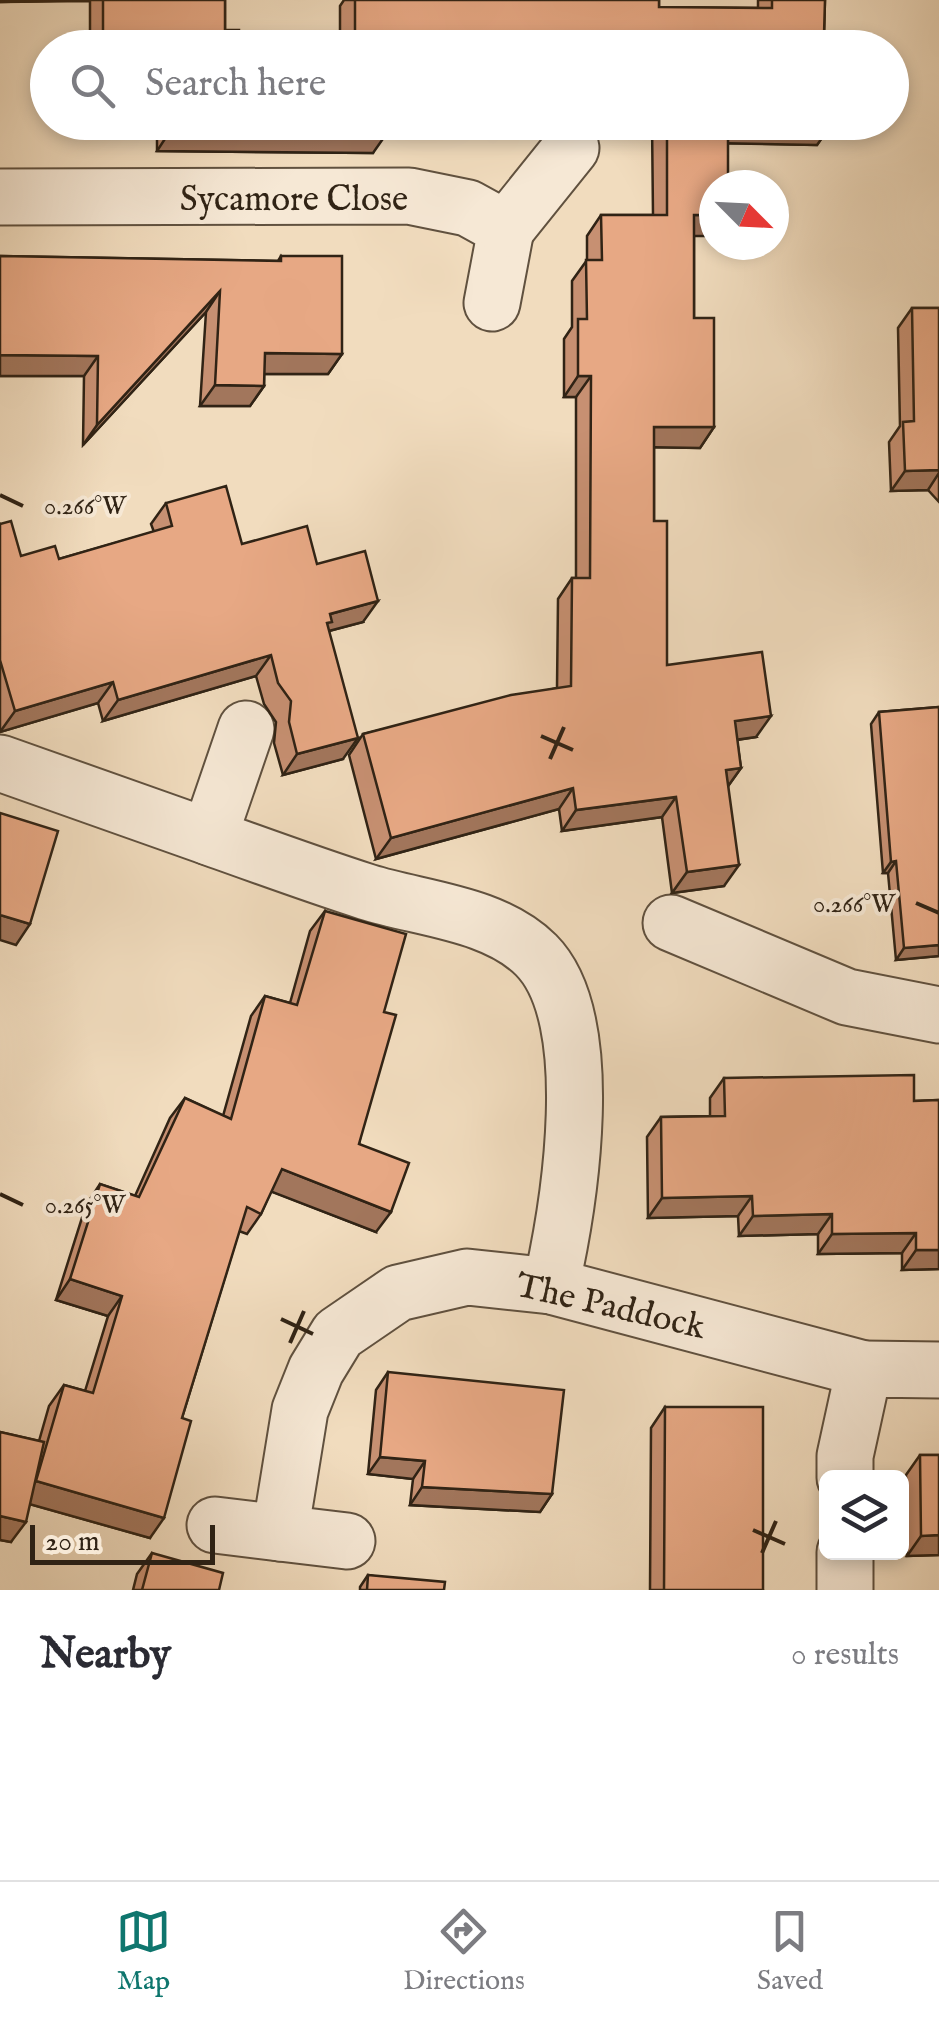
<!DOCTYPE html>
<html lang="en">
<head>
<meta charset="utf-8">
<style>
  :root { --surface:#fff; --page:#f7f7f7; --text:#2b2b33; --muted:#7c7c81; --line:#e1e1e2; --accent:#0f766e }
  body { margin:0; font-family:"IM FELL English",serif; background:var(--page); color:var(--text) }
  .controls { position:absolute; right:30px; bottom:30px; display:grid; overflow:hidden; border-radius:15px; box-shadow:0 5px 15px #0003 }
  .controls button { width:90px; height:90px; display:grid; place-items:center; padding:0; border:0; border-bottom:2px solid var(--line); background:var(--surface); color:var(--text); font:50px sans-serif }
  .compass { position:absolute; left:699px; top:170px; width:90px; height:90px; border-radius:50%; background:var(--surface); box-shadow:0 5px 15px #0003; rotate:114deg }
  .scale { position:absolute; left:30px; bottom:25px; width:185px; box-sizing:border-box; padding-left:10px; border:5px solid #302315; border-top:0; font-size:28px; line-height:35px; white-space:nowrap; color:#302315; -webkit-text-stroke:8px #f6e8d5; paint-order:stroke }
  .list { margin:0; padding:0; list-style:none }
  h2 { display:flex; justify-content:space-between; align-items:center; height:130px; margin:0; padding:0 40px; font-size:42px }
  h2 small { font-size:32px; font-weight:400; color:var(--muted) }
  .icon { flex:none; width:55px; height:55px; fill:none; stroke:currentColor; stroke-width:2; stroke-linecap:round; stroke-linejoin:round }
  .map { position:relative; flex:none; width:939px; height:1590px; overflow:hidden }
  .search { position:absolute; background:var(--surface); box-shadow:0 5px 15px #0003; left:30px; right:30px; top:30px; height:110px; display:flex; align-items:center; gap:25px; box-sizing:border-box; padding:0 35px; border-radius:55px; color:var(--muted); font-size:38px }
  .sheet { height:290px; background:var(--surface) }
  nav { display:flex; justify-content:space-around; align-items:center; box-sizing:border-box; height:140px; border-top:2px solid var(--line); background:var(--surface); font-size:28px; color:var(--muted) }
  nav a { display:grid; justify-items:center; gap:5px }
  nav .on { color:var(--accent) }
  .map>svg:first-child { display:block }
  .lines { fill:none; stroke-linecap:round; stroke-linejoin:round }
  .minor-casing { stroke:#60513f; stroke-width:59 }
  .minor { stroke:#f6e8d5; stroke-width:55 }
  .wall { fill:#c79072; stroke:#302315; stroke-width:2.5 }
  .shaded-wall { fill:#a2765c; stroke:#302315; stroke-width:2.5 }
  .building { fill:#e7a884; stroke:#302315; stroke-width:2.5 }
  .ticks { fill:none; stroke:#302315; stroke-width:4 }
  .labels { text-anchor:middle; stroke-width:8; stroke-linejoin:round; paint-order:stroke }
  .street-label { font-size:35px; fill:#302315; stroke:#f6e8d5 }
  .ticks-label { font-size:25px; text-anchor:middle; fill:#302315; stroke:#f6e8d5; stroke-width:8; stroke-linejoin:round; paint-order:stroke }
</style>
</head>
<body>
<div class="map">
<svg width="939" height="1590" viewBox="0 0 939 1590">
  <rect width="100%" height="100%" fill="#f1dcbe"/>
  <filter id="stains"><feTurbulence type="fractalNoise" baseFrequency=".002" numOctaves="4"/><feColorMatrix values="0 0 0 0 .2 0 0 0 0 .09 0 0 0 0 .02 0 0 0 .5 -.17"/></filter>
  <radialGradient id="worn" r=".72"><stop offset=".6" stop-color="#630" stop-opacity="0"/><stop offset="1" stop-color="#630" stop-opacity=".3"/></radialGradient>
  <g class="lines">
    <defs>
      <g id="minor">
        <path d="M 0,197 L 409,196 L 468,208 L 506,229 L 492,303"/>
        <path d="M 506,229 L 571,148"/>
        <path d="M 246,729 L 209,837 C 262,856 314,875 367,892 C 421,909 494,913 536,955 C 600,1019 569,1206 551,1286"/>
        <path d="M 0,763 L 209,837"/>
        <path d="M 671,923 L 847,997 L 939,1015"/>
        <path d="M 845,1478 L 845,1456 L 864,1369 L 939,1370"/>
        <path d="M 215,1525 L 280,1533 L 300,1410 L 316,1370 L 338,1334 L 398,1293 L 467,1277 L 551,1286 L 864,1369"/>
        <path d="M 280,1533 L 347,1541"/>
        <path d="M 845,1590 L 845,1552"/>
      </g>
    </defs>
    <use href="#minor" class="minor-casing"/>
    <use href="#minor" class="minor"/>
  </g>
  <g class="wall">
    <path d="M 0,0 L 225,0 L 225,30 L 239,48 L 90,48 L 90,1 L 0,2 Z"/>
    <path d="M 344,0 L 659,0 L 659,7 L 758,8 L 758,0 L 825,0 L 824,35 L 834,48 L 340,48 L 340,6 Z"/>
    <path d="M 157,122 L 386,122 L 373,153 L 157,151 Z"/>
    <path d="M 652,122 L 832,122 L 817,145 L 728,143 L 694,236 L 694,318 L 714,427 L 700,448 L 654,447 L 654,521 L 667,665 L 756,737 L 737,740 L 741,768 L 728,786 L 724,886 L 672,893 L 662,817 L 562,831 L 559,809 L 376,859 L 349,755 L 363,734 L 557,688 L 558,599 L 572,578 L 576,578 L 576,397 L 564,397 L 564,339 L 572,327 L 572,281 L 587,260 L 587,236 L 601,215 L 653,215 Z"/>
    <path d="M 0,256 L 278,261 L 281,256 L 342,354 L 328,374 L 264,374 L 264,386 L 250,406 L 200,406 L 206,312 L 83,445 L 84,376 L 0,376 Z"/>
    <path d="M 912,308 L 939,308 L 939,502 L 928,490 L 891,491 L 889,442 L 900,426 L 898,328 Z"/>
    <path d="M 166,503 L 242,544 L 317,564 L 363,622 L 329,631 L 343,759 L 283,775 L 274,743 L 276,722 L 264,704 L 256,676 L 103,721 L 98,703 L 0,732 L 0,524 L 21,556 L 59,559 L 154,532 L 151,524 Z"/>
    <path d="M 939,707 L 939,956 L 896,960 L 888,873 L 883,873 L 871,724 L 879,712 Z"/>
    <path d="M 325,911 L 384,1012 L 359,1144 L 376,1232 L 271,1191 L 261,1214 L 247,1234 L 239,1231 L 182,1418 L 150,1538 L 30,1504 L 11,1542 L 0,1540 L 0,1432 L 39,1441 L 49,1406 L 64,1385 L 85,1391 L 108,1316 L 56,1300 L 86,1205 L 100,1184 L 135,1196 L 170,1118 L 185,1098 L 223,1116 L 251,1016 L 265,996 L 290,1003 L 310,931 Z"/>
    <path d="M 724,1078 L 914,1101 L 939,1100 L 939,1269 L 902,1270 L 902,1253 L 818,1254 L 818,1234 L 739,1236 L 738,1216 L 648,1218 L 647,1137 L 661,1117 L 710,1116 L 710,1098 Z"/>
    <path d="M 388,1372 L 552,1494 L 540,1512 L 410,1505 L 413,1479 L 368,1474 L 376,1390 Z"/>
    <path d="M 665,1407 L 763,1590 L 650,1590 L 651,1428 Z"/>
    <path d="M 920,1455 L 939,1455 L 939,1555 L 907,1556 L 906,1475 Z"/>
    <path d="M 152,1553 L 219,1590 L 133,1590 L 137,1574 Z"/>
    <path d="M 368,1575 L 444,1590 L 360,1590 L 360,1587 Z"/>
  </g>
  <g class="shaded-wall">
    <path d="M 0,0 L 90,0 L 0,2 Z"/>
    <path d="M 727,122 L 832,124 L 817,145 L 713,143 Z"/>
    <path d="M 170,131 L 387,133 L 373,153 L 157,151 Z"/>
    <path d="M 694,215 L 714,215 L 714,236 L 680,236 Z"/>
    <path d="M 220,291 L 206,312 L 83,445 L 97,425 Z"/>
    <path d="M 265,353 L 342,354 L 328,374 L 250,374 Z"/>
    <path d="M 0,355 L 98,356 L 84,376 L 0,376 Z"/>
    <path d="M 578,376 L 591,376 L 576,397 L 564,397 Z"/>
    <path d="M 215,385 L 264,386 L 250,406 L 200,406 Z"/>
    <path d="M 654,427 L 714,427 L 700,448 L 640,447 Z"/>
    <path d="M 939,470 L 939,473 L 928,490 L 891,491 L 905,471 Z"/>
    <path d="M 378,601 L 363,622 L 325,632 L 330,614 Z"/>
    <path d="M 271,655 L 256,676 L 103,721 L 118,700 Z"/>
    <path d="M 113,682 L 98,703 L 0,732 L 15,711 Z"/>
    <path d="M 771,716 L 756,737 L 720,742 L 735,721 Z"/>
    <path d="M 358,738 L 343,759 L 283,775 L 297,754 Z"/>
    <path d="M 741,768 L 726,789 L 726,770 Z"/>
    <path d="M 573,788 L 559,809 L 376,859 L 391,838 Z"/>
    <path d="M 676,797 L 662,817 L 562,831 L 576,810 Z"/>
    <path d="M 896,861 L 888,873 L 883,873 L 891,862 Z"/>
    <path d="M 739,865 L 724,886 L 672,893 L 687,872 Z"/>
    <path d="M 0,915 L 30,924 L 16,945 L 0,940 Z"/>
    <path d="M 939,945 L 939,956 L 896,960 L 904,948 Z"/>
    <path d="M 282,1169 L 391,1212 L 376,1232 L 267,1190 Z"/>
    <path d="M 752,1196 L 738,1216 L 648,1218 L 662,1198 Z"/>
    <path d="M 832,1214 L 818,1234 L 739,1236 L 753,1216 Z"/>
    <path d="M 916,1233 L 902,1253 L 818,1254 L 832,1234 Z"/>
    <path d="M 916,1250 L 939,1250 L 939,1269 L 902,1270 Z"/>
    <path d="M 70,1279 L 122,1296 L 108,1316 L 56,1300 Z"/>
    <path d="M 380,1457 L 425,1461 L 413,1479 L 368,1474 Z"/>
    <path d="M 36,1481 L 164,1518 L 150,1538 L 22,1502 Z"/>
    <path d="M 422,1487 L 552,1494 L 540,1512 L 410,1505 Z"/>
    <path d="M 0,1516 L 26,1522 L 11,1542 L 0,1540 Z"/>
    <path d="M 939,1535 L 939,1555 L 907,1556 L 921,1536 Z"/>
  </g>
  <g class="building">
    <path d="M 103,0 L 225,0 L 225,30 L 239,30 L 239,48 L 103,48 Z"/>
    <path d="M 355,0 L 659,0 L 659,7 L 772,8 L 772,0 L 825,0 L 824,35 L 834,35 L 834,48 L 355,48 Z"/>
    <path d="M 170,122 L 386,122 L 387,133 L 170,131 Z"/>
    <path d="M 667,122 L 728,122 L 728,185 L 714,185 L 714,215 L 694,215 L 694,318 L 714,318 L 714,427 L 654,427 L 654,521 L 667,521 L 667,665 L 762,652 L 771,716 L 735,721 L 741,768 L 726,770 L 739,865 L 687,872 L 676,797 L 576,810 L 573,788 L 391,838 L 363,734 L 511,695 L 571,686 L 572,578 L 590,578 L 591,376 L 578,376 L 578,319 L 587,319 L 586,260 L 602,260 L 601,215 L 667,215 Z"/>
    <path d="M 744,122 L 832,122 L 832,124 Z"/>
    <path d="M 0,256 L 281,261 L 281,256 L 342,256 L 342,354 L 265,353 L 264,386 L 215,385 L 220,291 L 97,425 L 98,356 L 0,355 Z"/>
    <path d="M 912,308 L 939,308 L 939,470 L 905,471 L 903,422 L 914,421 Z"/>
    <path d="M 226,486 L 242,544 L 307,526 L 317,564 L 365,551 L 378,601 L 330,614 L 332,622 L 327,623 L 358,738 L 297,754 L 289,722 L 291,701 L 278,683 L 271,655 L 118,700 L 113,682 L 15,711 L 0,660 L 0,524 L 11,521 L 21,556 L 55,546 L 59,559 L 172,526 L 166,503 Z"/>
    <path d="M 939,707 L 939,945 L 904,948 L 896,861 L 891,862 L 879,712 Z"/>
    <path d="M 0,813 L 58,831 L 30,924 L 0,915 Z"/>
    <path d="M 325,911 L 406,934 L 384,1012 L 396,1015 L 359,1144 L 409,1163 L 391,1212 L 282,1169 L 261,1214 L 247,1207 L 182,1418 L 191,1421 L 164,1518 L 36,1481 L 64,1385 L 93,1393 L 122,1296 L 70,1279 L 100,1184 L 139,1197 L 185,1098 L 231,1119 L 265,996 L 297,1005 Z"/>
    <path d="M 914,1075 L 914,1101 L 939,1100 L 939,1250 L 916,1250 L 916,1233 L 832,1234 L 832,1214 L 753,1216 L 752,1196 L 662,1198 L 661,1117 L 725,1116 L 724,1078 Z"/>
    <path d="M 388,1372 L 564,1390 L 552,1494 L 422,1487 L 425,1461 L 380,1457 Z"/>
    <path d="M 665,1407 L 763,1407 L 763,1590 L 664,1590 Z"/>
    <path d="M 0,1432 L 44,1442 L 26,1522 L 0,1516 Z"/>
    <path d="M 920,1455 L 939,1455 L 939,1535 L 921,1536 Z"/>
    <path d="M 152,1553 L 223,1573 L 219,1590 L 142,1590 Z"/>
    <path d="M 368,1575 L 445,1582 L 444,1590 L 367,1590 Z"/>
  </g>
  <path class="ticks" d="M 0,495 L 23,506M 541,736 L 573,750M 550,759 L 564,727M 916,903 L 939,913M 0,1194 L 23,1205M 281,1319 L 313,1334M 290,1343 L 304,1311M 753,1530 L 785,1544M 762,1553 L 776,1521"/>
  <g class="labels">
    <g class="street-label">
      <text x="294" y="210">Sycamore Close</text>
      <text transform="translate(611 1305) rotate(13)" y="12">The Paddock</text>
    </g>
  </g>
  <g class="ticks-label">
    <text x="85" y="514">0.266°W</text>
    <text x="854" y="912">0.266°W</text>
    <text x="85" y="1213">0.265°W</text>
  </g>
  <rect width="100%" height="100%" filter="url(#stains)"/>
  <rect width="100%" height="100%" fill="url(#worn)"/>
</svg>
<div class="controls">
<button><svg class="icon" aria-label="layers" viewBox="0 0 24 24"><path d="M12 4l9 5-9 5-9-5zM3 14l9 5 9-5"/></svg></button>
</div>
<svg class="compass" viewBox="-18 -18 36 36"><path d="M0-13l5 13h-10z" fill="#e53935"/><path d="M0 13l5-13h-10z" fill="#7c7c81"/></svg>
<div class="scale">20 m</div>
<div class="search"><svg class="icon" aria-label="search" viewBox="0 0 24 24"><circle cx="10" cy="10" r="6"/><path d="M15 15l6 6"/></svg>Search here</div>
</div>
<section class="sheet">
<h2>Nearby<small>0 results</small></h2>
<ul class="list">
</ul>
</section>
<nav>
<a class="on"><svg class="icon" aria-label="map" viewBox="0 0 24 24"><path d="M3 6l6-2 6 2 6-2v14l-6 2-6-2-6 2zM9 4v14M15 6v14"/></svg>Map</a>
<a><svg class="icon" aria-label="directions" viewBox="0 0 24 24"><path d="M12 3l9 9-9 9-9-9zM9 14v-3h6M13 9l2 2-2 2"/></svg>Directions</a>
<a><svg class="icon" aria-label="saved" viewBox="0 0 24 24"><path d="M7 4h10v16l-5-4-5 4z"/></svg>Saved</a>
</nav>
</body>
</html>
